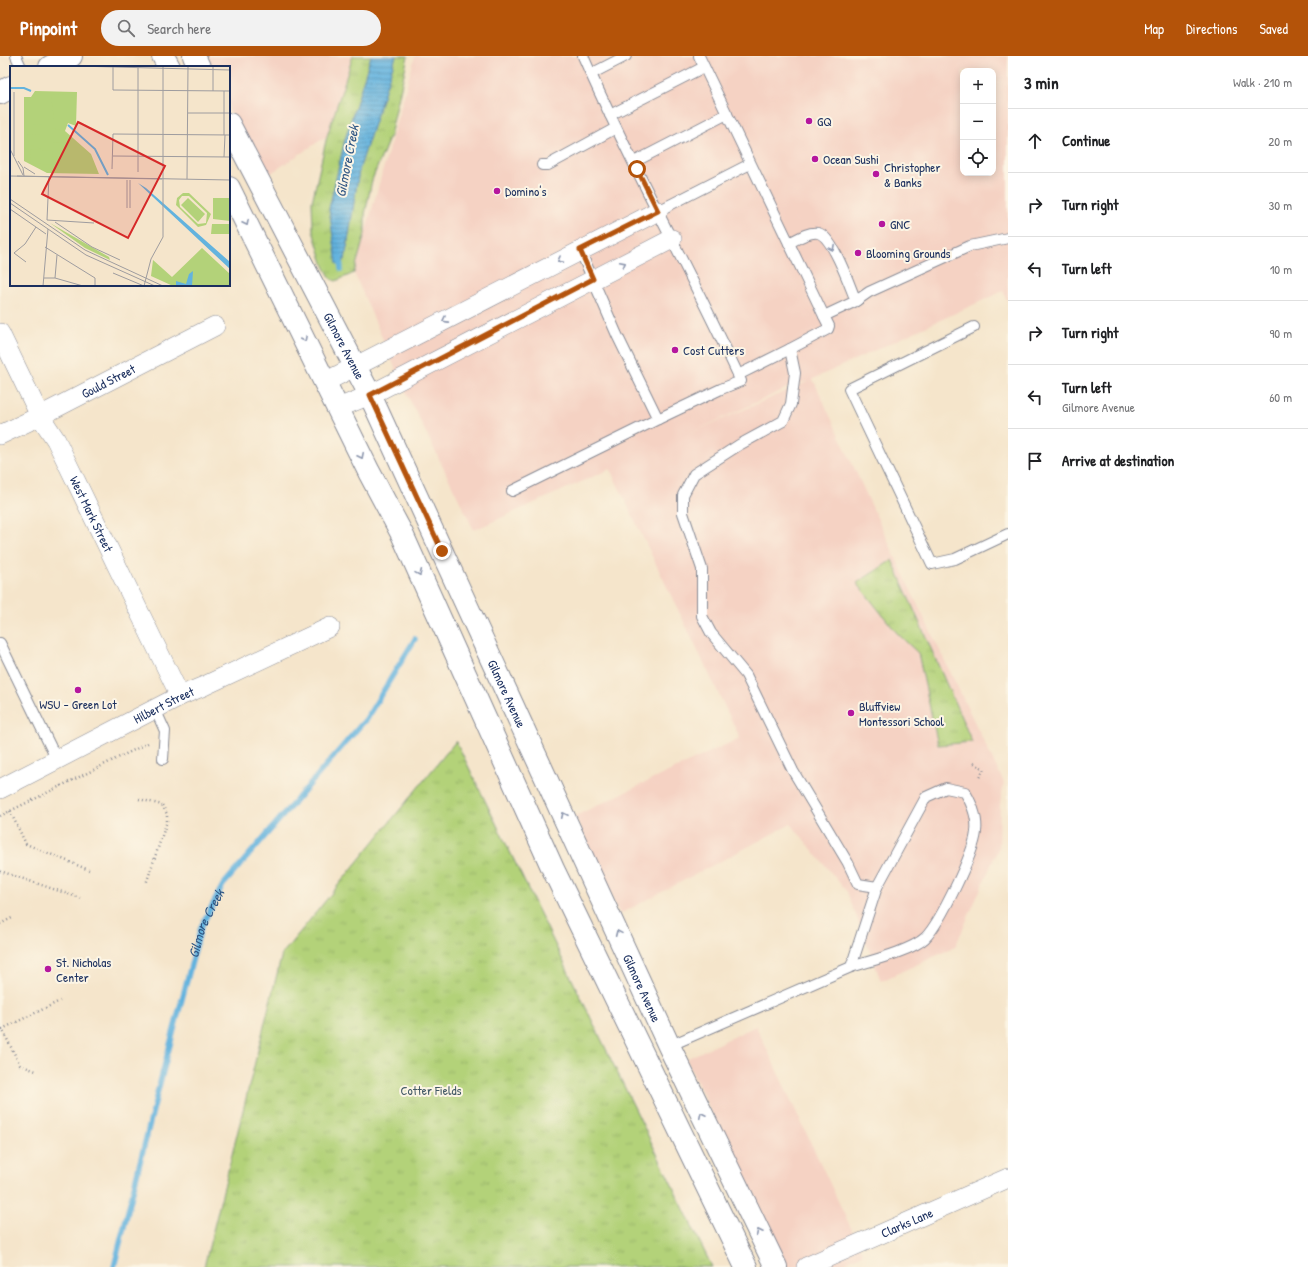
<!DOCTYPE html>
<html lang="en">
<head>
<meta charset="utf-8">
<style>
  :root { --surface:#fff; --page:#f2f2f2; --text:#202124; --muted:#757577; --line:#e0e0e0; --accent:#b45309 }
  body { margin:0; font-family:"Patrick Hand",sans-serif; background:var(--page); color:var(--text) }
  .controls { position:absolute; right:12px; top:12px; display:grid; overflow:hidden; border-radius:8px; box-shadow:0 2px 10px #0003 }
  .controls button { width:36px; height:36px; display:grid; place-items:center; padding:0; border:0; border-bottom:1px solid var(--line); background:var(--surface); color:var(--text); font:20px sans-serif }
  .stop { position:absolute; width:12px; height:12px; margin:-9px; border:3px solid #b45309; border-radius:50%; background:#fff }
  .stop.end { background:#b45309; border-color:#fff; box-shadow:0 1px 4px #0008 }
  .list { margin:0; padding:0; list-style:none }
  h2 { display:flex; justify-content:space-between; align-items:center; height:52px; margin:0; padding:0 16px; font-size:17px }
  h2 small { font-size:13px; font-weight:400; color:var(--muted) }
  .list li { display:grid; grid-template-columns:26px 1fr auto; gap:12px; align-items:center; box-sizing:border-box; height:64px; padding:0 16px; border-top:1px solid var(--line) }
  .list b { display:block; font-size:15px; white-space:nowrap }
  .list p { margin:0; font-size:13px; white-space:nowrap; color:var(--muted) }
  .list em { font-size:13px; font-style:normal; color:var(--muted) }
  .icon { flex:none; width:22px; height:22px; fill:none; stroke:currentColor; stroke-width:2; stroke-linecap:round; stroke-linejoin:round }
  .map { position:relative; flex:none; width:1008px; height:1211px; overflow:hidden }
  header { display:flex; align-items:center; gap:24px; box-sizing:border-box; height:56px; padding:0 20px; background:var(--accent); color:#fff }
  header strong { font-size:19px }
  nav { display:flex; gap:22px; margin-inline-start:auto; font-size:14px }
  .search { width:280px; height:36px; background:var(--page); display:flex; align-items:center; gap:10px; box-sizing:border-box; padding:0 14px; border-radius:22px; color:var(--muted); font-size:15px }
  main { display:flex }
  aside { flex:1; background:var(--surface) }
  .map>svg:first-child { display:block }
  .built { fill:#f5d2c3; fill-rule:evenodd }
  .grass { fill:url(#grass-tufts); stroke:#67806c }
  .water { fill:url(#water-rules); stroke:#3f719e }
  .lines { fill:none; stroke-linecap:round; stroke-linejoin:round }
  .stream { stroke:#63b3de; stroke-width:5.5 }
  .service-casing { stroke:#888a94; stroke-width:12 }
  .minor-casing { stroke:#888a94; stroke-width:20 }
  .tertiary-casing { stroke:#888a94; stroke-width:24 }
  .path { stroke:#888a94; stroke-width:2.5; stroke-dasharray:1 3; stroke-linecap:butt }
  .service { stroke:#fff; stroke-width:10 }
  .minor { stroke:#fff; stroke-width:19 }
  .tertiary { stroke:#fff; stroke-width:22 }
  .oneway { stroke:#8d97ae }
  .route { stroke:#b45309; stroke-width:5 }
  .poi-dot { fill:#b5179e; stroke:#fcf5e5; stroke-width:1.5 }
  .labels { text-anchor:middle; stroke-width:4; stroke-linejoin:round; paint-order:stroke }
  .poi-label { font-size:13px; fill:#1b2f5e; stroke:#fcf5e5; text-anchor:start }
  .street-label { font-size:13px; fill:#1b2f5e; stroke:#fcf5e5 }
  .park-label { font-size:13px; fill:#415865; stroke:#fcf5e5 }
  .water-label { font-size:14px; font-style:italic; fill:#315784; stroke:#fcf5e5 }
  .inset-river { fill:none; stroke:#63b3de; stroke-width:2 }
  .inset-road { fill:none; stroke:#9e9c9f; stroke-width:1 }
  .view { fill:#d62828; fill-opacity:0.15; stroke:#d62828; stroke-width:2 }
  .inset-edge { fill:none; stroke:#1b2f5e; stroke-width:2 }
</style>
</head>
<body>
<header>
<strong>Pinpoint</strong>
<div class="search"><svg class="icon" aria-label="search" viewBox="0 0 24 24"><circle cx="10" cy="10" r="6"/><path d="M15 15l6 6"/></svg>Search here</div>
<nav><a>Map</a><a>Directions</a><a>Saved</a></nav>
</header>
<main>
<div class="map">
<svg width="1008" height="1211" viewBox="0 0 1008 1211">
  <defs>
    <pattern id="grass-tufts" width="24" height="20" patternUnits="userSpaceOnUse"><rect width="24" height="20" fill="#b3d279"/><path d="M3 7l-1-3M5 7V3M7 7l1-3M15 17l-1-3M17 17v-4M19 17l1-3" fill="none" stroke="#99b56b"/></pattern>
    <pattern id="water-rules" width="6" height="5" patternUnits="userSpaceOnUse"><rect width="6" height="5" fill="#63b3de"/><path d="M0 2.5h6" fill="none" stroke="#5192b7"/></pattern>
  </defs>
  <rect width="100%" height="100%" fill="#fcf5e5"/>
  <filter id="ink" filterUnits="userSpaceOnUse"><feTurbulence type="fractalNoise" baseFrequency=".025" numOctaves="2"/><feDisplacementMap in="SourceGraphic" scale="8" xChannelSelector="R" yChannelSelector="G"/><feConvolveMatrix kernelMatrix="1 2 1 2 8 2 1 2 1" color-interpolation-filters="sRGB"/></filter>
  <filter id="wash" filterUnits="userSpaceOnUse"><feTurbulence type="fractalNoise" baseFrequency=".012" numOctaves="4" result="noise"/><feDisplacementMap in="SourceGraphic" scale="16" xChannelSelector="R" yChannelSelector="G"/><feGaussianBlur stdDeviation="0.9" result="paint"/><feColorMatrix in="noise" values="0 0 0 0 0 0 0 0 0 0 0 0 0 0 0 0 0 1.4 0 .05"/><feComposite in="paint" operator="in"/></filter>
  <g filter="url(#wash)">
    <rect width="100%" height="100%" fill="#f5e5cb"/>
    <g class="built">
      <path d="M 200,0 L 353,0 L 327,80 L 265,121 L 229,54 L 229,11 L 206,11 Z"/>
      <path d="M 415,0 L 1008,0 L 1008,246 L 1003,235 L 813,323 L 912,537 L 1004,727 L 1000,748 L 999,791 L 955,891 L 881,925 L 847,836 L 791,768 L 620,858 L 575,760 L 740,682 L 610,413 L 474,474 L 404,332 L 354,217 ZM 963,15 L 993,15 L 993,117 L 963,117 ZM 807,325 L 807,326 L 686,379 L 792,330 Z"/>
      <path d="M 756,970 L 863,1198 L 836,1211 L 784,1211 L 686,1003 Z"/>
    </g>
    <g class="grass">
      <path d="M 353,0 L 371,0 L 345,84 L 329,153 L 338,208 L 345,204 L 359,114 L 396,0 L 408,0 L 390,80 L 372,124 L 365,158 L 365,178 L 354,217 L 336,225 L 331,223 L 324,210 L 313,175 L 312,146 L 327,80 Z"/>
      <path d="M 892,504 L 972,686 L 938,689 L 918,597 L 897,577 L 857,527 Z"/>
      <path d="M 456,685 L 712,1211 L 204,1211 L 282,898 Z"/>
    </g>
    <path class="water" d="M 371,0 L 396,0 L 359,114 L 345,204 L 337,208 L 329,153 L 345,84 Z"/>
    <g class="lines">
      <g class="stream">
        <path d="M 340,200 L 341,213"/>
        <path id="s1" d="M 114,1211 L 156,1042 L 201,871 L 223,829 L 366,663 L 415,583"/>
      </g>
    </g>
  </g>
  <g filter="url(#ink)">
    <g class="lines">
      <defs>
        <g id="service">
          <path d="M 16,0 L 21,11"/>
          <path d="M 699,0 L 824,260 L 856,245 L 869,236 L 970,190 L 1008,182"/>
          <path d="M 591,18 L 626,0"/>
          <path d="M 610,59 L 704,11"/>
          <path d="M 634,106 L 727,58"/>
          <path d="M 542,109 L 548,109 L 616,72"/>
          <path d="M 658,155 L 750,108"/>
          <path d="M 789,187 C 797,183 809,175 818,177 C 833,180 850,231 856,245"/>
          <path d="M 580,194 L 617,279 L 658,363"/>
          <path d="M 824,260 L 829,270 L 828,273 L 790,293 L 795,317 L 791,348 L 783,365 L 739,389 L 694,418 L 683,439 L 683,457 L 702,513 L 702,560 L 711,577 L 746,619 L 793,715 L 848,807 L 858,828 L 877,831"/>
          <path d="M 974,271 L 849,333 L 932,508 L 955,503 L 1008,478"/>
          <path d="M 738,319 L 790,293"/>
          <path d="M 512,435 L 658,363 L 721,333 L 741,325 C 691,216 631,110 583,0"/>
          <path d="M 0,587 L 57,704"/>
          <path d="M 155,653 L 165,675 L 163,703"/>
          <path d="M 946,732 L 965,736 C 972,748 978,762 976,776 C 974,797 940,867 925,882 C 911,895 870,905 851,911 L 877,831 L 926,741 Z"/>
          <path d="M 669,990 L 851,911"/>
        </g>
        <g id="minor">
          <path id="s2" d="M 0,277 L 40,360 L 56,384 L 180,640"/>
          <path d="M 325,326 L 658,155"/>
          <path d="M 338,352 L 370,339 L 672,183"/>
          <path id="s3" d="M 0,379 L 40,360 L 215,270"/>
          <path id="s4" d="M 0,733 L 180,640 L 204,630 L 330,571"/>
          <path id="s5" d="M 806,1211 L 1008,1122"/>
        </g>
        <g id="tertiary">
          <path d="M 163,0 L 169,11"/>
          <path d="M 194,0 L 199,11"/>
          <path d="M 50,11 L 71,0"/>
          <path d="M 0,37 L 11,31"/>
          <path id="s6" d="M 229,68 L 370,339 L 669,990 L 776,1211"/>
          <path d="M 229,132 L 369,416 L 402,478 L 553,813 L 746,1211"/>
        </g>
      </defs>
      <use href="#service" class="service-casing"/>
      <use href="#minor" class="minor-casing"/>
      <use href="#tertiary" class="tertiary-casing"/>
      <g class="path">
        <path d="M 974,707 L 984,713 L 978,723"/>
        <path d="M 139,743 L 162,749 L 167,758 L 167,765 L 146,828"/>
        <path d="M 10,755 L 26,788 L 89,814"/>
        <path d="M 0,760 L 150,686"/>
        <path d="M 0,815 L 80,842"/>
        <path d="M 0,868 L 12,862"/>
        <path d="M 0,969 L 20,1009 L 36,1015"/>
        <path d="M 2,973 L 60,945"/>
      </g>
      <use href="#service" class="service"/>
      <use href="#minor" class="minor"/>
      <use href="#tertiary" class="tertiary"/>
    </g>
    <defs><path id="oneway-chevron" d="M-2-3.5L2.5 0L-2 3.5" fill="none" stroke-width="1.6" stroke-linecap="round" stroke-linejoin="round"/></defs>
    <g class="oneway">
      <use href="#oneway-chevron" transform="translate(246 167) rotate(64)"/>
      <use href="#oneway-chevron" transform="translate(832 192) rotate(62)"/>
      <use href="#oneway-chevron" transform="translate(560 204) rotate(152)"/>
      <use href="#oneway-chevron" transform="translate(623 208) rotate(-27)"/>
      <use href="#oneway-chevron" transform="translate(445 264) rotate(152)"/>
      <use href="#oneway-chevron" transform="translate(304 283) rotate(63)"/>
      <use href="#oneway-chevron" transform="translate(361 400) rotate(64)"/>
      <use href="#oneway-chevron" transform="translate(419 517) rotate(66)"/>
      <use href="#oneway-chevron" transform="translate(564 759) rotate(-115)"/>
      <use href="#oneway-chevron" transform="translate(618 877) rotate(-114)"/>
      <use href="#oneway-chevron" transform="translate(702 1059) rotate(-116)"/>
      <use href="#oneway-chevron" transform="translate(759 1176) rotate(-116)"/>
    </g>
  </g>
  <g class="lines" filter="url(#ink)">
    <path class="route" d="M 442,495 L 370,339 L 593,223 L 580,194 L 658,155 L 637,113"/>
  </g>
  <g class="poi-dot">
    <circle cx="809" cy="65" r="4"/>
    <circle cx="815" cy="103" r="4"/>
    <circle cx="876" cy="118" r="4"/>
    <circle cx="497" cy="135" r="4"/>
    <circle cx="882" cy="168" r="4"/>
    <circle cx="858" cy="197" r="4"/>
    <circle cx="675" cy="294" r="4"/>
    <circle cx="78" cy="634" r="4"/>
    <circle cx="851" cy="657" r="4"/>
    <circle cx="48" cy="913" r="4"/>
  </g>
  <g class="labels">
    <g class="poi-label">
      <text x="817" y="70">GQ</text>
      <text x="823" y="108">Ocean Sushi</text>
      <text x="884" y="116">Christopher<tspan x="884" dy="15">&amp; Banks</tspan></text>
      <text x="505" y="140">Domino's</text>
      <text x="890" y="173">GNC</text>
      <text x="866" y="202">Blooming Grounds</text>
      <text x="683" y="299">Cost Cutters</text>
      <text x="78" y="653" text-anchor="middle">WSU - Green Lot</text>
      <text x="859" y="655">Bluffview<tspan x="859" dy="15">Montessori School</tspan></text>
      <text x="56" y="911">St. Nicholas<tspan x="56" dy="15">Center</tspan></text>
    </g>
    <g class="street-label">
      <text dy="5" stroke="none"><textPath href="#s6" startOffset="250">Gilmore Avenue</textPath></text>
      <text dy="5" stroke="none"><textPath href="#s3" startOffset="121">Gould Street</textPath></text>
      <text dy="5" stroke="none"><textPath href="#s2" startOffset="203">West Mark Street</textPath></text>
      <text dy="5" stroke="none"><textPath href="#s6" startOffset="634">Gilmore Avenue</textPath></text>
      <text dy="5" stroke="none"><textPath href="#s4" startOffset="184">Hilbert Street</textPath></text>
      <text dy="5" stroke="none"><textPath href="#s6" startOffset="958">Gilmore Avenue</textPath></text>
      <text dy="5" stroke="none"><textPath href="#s5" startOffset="110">Clarks Lane</textPath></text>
    </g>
    <g class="park-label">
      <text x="431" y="1039">Cotter Fields</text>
    </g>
    <g class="water-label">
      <text transform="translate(347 105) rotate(-79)" y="5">Gilmore Creek</text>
      <text dy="5" stroke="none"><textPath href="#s1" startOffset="356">Gilmore Creek</textPath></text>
    </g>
  </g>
  <g transform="translate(10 10)">
    <rect width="220" height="220" fill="#f5e5cb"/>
    <path d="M 25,25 L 67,26 L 66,60 L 58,57 L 55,65 L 81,88 L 89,108 L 37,107 L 14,95 L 14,31 L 21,31 ZM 40,157 L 99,191 L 100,194 L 75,182 Z" fill="#b3d279"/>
    <path d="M 192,182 L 220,208 L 220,220 L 163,220 L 141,210 L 143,194 L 162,211 Z" fill="#b3d279"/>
    <path d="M 57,28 L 65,34 L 66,53 L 44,53 L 41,29 ZM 20,36 L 35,36 L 35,59 L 20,58 ZM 42,62 L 53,65 L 57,77 L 42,76 ZM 17,68 L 31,69 L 31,83 L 19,78 ZM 21,83 L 43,85 L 42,99 L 20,97 ZM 173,127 L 179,127 L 201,148 L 196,159 L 188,161 L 166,139 L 167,132 ZM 172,130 L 179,130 L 197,147 L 196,157 L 188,158 L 170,141 L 169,134 ZM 178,132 L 195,148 L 188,156 L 171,139 ZM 203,132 L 220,132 L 220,155 L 203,153 ZM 202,158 L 220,158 L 220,168 L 201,168 Z" fill="#b3d279" fill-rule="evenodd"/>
    <path d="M 128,117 L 136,122 L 220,196 L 220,203 ZM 183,205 L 182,220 L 166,220 L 166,215 L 176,218 L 179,208 Z" fill="#63b3de"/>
    <path class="inset-river" d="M 0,22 L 14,22 L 21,25M 58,59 L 85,83 L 98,109"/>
    <path class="inset-road" d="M 66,0 L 220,4M 103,1 L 103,24 L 220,25M 203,25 L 203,0M 4,26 L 4,90M 178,47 L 220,47M 214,69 L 214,25M 0,83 L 13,109M 103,90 L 220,91M 214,91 L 215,69M 8,95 L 13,102 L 14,110M 14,101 L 25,108M 102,103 L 103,68 L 220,69M 128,106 L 128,0M 0,110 L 152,113M 7,110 L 220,114M 39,110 L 37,154 L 84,157M 177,113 L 178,0M 117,114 L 117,142M 120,114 L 120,142M 0,133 L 75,184 L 153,220M 0,137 L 76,189 L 145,220M 0,143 L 36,168M 45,156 L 82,181 L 110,194M 35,181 L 85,212 L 85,220M 16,196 L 4,187 L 15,178 L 26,161M 103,207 L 134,220M 34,212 L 45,212 L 73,220M 45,212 L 47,189M 33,220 L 38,163M 134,220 L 141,193 L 153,171 L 153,0"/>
    <path class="view" d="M 68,56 L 155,100 L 118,172 L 32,128 Z"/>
    <rect width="220" height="220" class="inset-edge"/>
  </g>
</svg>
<div class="controls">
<button>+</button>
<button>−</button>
<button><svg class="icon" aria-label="locate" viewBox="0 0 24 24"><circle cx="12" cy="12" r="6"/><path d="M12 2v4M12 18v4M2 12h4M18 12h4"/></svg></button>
</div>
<div class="stop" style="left:637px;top:113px"></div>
<div class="stop end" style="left:442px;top:495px"></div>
</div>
<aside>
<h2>3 min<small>Walk · 210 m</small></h2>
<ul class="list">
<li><svg class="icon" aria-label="ahead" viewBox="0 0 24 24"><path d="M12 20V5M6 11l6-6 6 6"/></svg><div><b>Continue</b></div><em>20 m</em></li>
<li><svg class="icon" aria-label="right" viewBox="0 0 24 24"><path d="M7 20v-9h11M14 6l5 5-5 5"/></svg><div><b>Turn right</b></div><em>30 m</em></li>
<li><svg class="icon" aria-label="left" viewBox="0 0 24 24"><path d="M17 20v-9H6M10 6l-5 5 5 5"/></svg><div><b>Turn left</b></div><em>10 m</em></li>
<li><svg class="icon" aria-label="right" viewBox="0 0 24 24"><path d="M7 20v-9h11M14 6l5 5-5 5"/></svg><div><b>Turn right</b></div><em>90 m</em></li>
<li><svg class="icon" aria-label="left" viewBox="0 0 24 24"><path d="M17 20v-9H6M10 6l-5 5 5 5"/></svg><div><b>Turn left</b><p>Gilmore Avenue</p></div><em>60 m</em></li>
<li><svg class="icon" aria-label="arrive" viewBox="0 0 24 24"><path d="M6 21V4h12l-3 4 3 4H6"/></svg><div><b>Arrive at destination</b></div></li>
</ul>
</aside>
</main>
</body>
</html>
